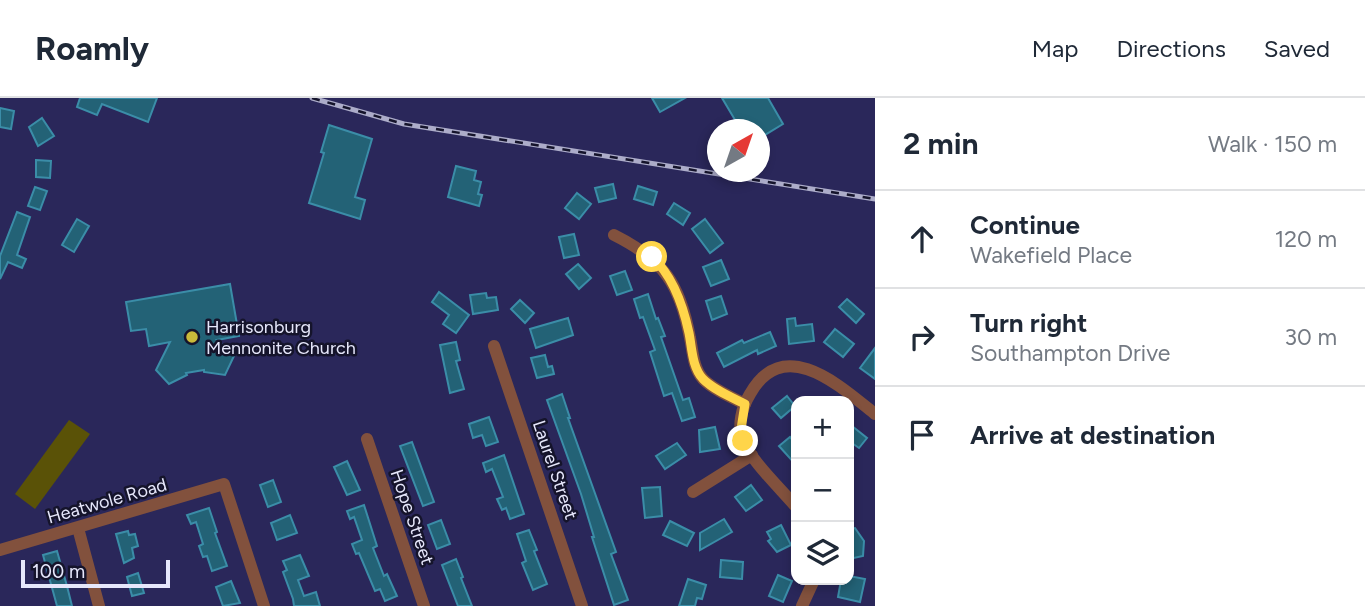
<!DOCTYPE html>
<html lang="en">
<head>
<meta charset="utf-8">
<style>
  :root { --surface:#fff; --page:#f6f6f7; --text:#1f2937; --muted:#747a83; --line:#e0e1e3 }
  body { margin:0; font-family:Figtree,sans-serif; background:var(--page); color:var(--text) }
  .controls { position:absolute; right:21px; bottom:21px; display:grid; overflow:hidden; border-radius:14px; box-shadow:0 4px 10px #0003 }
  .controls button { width:63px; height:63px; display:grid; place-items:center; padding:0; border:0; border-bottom:2px solid var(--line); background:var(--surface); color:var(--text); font:35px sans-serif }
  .compass { position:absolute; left:707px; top:21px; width:63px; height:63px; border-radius:50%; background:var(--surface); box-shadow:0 4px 10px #0003; rotate:40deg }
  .scale { position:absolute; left:21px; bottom:18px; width:149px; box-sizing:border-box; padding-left:7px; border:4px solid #e6e7fb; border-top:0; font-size:19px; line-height:24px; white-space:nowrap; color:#e6e7fb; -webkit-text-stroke:5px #15142b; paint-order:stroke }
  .stop { position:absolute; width:21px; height:21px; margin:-16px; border:5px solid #ffd54a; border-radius:50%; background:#fff }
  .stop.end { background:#ffd54a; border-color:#fff; box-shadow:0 2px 7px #0008 }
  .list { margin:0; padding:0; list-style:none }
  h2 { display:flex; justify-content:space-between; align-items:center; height:91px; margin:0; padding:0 28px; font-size:30px }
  h2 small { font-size:23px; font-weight:400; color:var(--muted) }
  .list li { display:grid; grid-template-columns:46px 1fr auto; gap:21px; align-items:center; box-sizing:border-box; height:98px; padding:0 28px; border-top:2px solid var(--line) }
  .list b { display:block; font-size:26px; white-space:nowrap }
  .list p { margin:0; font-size:23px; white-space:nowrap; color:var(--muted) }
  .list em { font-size:23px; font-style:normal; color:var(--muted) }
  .icon { flex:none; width:38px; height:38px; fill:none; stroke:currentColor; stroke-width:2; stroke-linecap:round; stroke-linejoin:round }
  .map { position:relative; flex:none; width:875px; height:508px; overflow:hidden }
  header { display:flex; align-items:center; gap:42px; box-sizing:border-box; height:98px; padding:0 35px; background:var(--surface); border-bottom:2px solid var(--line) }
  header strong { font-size:33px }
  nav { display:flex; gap:38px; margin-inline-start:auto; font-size:24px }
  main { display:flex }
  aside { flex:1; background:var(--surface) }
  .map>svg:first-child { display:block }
  .green { fill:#5a5207 }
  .building { fill:#236276; stroke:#3b8da8; stroke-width:2 }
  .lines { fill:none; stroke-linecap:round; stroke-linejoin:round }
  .minor { stroke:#82513d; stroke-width:12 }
  .rail-casing { stroke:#acacc9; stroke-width:5 }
  .rail { stroke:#15142b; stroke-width:2.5; stroke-dasharray:8; stroke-linecap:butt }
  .route { stroke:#ffd54a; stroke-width:9 }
  .poi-dot { fill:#c9ba3a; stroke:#15142b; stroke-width:2.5 }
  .labels { text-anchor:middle; stroke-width:5; stroke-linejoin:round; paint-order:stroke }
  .poi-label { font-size:18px; fill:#e6e7fb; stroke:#15142b; text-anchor:start }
  .street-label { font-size:18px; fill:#e6e7fb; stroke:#15142b }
</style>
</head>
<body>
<header>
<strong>Roamly</strong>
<nav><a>Map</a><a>Directions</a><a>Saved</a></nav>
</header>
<main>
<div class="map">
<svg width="875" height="508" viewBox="0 0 875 508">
  <rect width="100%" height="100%" fill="#2a275a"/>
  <path class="green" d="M 69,322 L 90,336 L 35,411 L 15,396 Z"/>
  <g class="building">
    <path d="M 80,0 L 157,0 L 148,24 L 102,6 L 97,17 L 77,9 Z"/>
    <path d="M 652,0 L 685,0 L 660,14 Z"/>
    <path d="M 722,0 L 768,0 L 783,26 L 760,40 L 760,32 L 741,32 Z"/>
    <path d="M 0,10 L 14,13 L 11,31 L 0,29 Z"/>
    <path d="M 42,20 L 54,38 L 38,48 L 29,29 Z"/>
    <path d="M 329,27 L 372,41 L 355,99 L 365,102 L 360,121 L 309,105 L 324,55 L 321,54 Z"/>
    <path d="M 36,62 L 51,63 L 50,80 L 36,79 Z"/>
    <path d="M 456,68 L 476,73 L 474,82 L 481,84 L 478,96 L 482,97 L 479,108 L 448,99 Z"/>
    <path d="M 613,86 L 616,100 L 599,104 L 595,90 Z"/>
    <path d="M 638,88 L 657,94 L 653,107 L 634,101 Z"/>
    <path d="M 35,89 L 47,93 L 40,112 L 28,108 Z"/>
    <path d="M 577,95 L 591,106 L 579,121 L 565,110 Z"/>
    <path d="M 674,105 L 690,115 L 683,127 L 667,116 Z"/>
    <path d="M 17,114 L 30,119 L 17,157 L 26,161 L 22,170 L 8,164 L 0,181 L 0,158 Z"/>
    <path d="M 77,121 L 89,128 L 74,154 L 62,147 Z"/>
    <path d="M 705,121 L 723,145 L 710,155 L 692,131 Z"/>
    <path d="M 574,136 L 579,157 L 564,160 L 559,139 Z"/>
    <path d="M 721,162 L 729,181 L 711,188 L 703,169 Z"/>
    <path d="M 578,166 L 591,180 L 579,191 L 566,176 Z"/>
    <path d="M 625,173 L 632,192 L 617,197 L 610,178 Z"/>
    <path d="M 230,186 L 239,238 L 217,242 L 234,258 L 225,277 L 204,274 L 204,272 L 186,275 L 187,277 L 169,286 L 156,272 L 170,244 L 149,248 L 146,231 L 131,233 L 126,204 Z"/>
    <path d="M 439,194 L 469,217 L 456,235 L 443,226 L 449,217 L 432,204 Z"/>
    <path d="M 486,195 L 487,200 L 496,199 L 498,212 L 473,216 L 470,197 Z"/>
    <path d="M 648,196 L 656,221 L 658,220 L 665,238 L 661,239 L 683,302 L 689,300 L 695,319 L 682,323 L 672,295 L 664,298 L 650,254 L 655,252 L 643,219 L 640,220 L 634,201 Z"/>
    <path d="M 721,198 L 727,216 L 712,222 L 706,203 Z"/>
    <path d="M 847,201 L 864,216 L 856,225 L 839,209 Z"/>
    <path d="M 520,202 L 534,215 L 525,225 L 511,211 Z"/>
    <path d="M 568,220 L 573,237 L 536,250 L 530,231 Z"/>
    <path d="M 795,220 L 796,228 L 812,226 L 814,243 L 789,246 L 787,221 Z"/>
    <path d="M 835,231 L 854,246 L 843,259 L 824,244 Z"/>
    <path d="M 770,234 L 776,248 L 758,256 L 757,252 L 724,269 L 717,255 L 742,242 L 744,245 Z"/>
    <path d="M 456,244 L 460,262 L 456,263 L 464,291 L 450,295 L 440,247 Z"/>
    <path d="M 875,250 L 875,281 L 860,270 Z"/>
    <path d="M 545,257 L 548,269 L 552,268 L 554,276 L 537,280 L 531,260 Z"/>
    <path d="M 562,296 L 570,320 L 568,320 L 616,454 L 611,456 L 628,502 L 614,507 L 592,439 L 594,439 L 581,396 L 547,302 Z"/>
    <path d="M 787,298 L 795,308 L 781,320 L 772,310 Z"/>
    <path d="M 489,319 L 498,344 L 486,348 L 482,337 L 473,340 L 469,326 Z"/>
    <path d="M 852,328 L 867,340 L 859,350 L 849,343 L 849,332 Z"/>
    <path d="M 715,329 L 720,351 L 700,354 L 699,332 Z"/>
    <path d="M 790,339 L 796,346 L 796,367 L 779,348 Z"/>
    <path d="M 412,344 L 434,404 L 423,408 L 400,348 Z"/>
    <path d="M 677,345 L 686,357 L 665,371 L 656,358 Z"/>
    <path d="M 504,357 L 524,416 L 510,421 L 506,410 L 502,412 L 497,401 L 503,399 L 492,371 L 486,374 L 483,365 Z"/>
    <path d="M 347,363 L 360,392 L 347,397 L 334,369 Z"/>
    <path d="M 273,382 L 281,404 L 268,409 L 260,387 Z"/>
    <path d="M 751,387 L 762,402 L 746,413 L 735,399 Z"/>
    <path d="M 660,389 L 662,418 L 645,420 L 642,390 Z"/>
    <path d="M 364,407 L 377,448 L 373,450 L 384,478 L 387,476 L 397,498 L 385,503 L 380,491 L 375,493 L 359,455 L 356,456 L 352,446 L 362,442 L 354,419 L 350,421 L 347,413 Z"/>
    <path d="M 209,410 L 217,434 L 215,435 L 227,468 L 212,473 L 207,458 L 203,459 L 199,448 L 203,446 L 196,424 L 191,426 L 187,417 Z"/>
    <path d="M 290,417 L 297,435 L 277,442 L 271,425 Z"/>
    <path d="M 724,421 L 732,434 L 700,452 L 700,435 Z"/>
    <path d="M 441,422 L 450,446 L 437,451 L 428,427 Z"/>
    <path d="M 670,423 L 694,435 L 687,448 L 663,437 Z"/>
    <path d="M 781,427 L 791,447 L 777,454 L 768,443 L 771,441 L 767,434 Z"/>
    <path d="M 855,430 L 864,443 L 863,458 L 849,461 L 849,431 Z"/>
    <path d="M 529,432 L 537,452 L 534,453 L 547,486 L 533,492 L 522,465 L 526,463 L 517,436 Z"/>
    <path d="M 128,433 L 129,437 L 135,436 L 138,448 L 132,450 L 134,460 L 124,465 L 116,436 Z"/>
    <path d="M 57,453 L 67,488 L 72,508 L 57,508 L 43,457 Z"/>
    <path d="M 300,457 L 309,478 L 298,482 L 304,498 L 316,494 L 320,508 L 294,508 L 293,501 L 283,474 L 287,472 L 283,463 Z"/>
    <path d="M 456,461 L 463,479 L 461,480 L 472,508 L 458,508 L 442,467 Z"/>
    <path d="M 721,462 L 743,464 L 742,481 L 720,479 Z"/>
    <path d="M 138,475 L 144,495 L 132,498 L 127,479 Z"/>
    <path d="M 778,477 L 792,483 L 783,504 L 769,498 Z"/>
    <path d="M 849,478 L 865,481 L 860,504 L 838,499 L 841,482 L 849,482 Z"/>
    <path d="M 688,481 L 706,487 L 702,501 L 697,500 L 695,508 L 679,508 Z"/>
    <path d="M 231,483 L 240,505 L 223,508 L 216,489 Z"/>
  </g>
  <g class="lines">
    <g class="minor">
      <path d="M 614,137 C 664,162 680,186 690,240 C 693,254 693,270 703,281 C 714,292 731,299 745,306"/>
      <path d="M 494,248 L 582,508"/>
      <path d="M 367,341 L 424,508"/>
      <path d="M 693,394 L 752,357"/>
      <path d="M 796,409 C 782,392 750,362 743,342 C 737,327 742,309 750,296 C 784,236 840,288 875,316"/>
      <path d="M 78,430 L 99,508"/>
      <path d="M 0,452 L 224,386 L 264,508"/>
      <path d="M 802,508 L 814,482"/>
    </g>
    <defs>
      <path id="rail" d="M 312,0 L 404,26 L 875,101"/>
    </defs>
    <use href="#rail" class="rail-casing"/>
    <use href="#rail" class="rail"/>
  </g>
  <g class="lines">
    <path class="route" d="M 652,159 C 673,178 683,207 689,235 C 692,250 692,269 703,281 C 714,292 731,299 745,306 L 741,331 L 743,343"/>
  </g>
  <circle class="poi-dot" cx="192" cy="239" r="7"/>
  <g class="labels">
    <g class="poi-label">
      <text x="206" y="235">Harrisonburg<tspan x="206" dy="21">Mennonite Church</tspan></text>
    </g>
    <g class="street-label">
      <text transform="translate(555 372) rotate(71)" y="6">Laurel Street</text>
      <text transform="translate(107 403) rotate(-16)" y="6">Heatwole Road</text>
      <text transform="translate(412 419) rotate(71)" y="6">Hope Street</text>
    </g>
  </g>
</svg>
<div class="controls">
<button>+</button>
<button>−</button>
<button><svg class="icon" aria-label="layers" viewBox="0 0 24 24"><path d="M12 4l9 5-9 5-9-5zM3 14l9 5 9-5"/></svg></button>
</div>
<svg class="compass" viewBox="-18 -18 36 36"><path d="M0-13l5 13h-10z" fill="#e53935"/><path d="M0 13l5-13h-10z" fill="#747a83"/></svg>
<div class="scale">100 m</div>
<div class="stop" style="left:652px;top:159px"></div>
<div class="stop end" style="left:743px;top:343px"></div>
</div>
<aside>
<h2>2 min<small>Walk · 150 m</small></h2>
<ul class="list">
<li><svg class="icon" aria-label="ahead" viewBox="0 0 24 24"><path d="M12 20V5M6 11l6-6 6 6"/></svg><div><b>Continue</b><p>Wakefield Place</p></div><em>120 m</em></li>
<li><svg class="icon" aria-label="right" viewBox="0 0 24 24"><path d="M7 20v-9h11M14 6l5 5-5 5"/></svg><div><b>Turn right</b><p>Southampton Drive</p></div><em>30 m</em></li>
<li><svg class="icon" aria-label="arrive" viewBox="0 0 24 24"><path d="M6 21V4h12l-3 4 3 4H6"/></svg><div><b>Arrive at destination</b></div></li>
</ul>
</aside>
</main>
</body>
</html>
